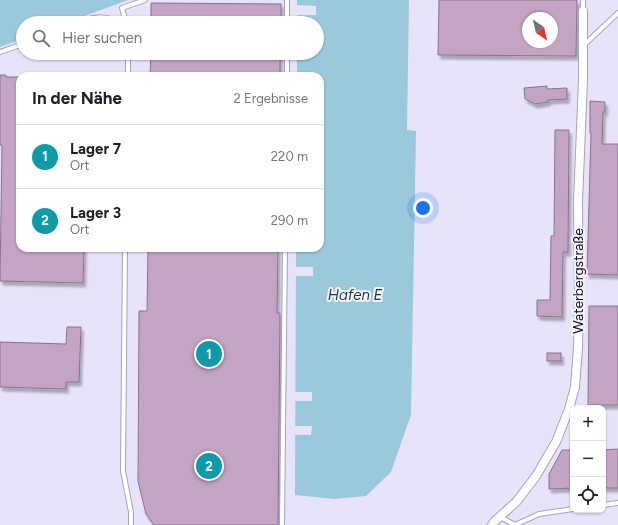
<!DOCTYPE html>
<html lang="de">
<head>
<meta charset="utf-8">
<style>
  :root { --surface:#fff; --page:#f2f2f2; --text:#202124; --muted:#757577; --line:#e0e0e0; --accent:#1a73e8 }
  body { margin:0; font-family:Figtree,sans-serif; background:var(--page); color:var(--text) }
  .controls { position:absolute; right:12px; bottom:12px; display:grid; overflow:hidden; border-radius:8px; box-shadow:0 1px 3px #0004 }
  .controls button { width:36px; height:36px; display:grid; place-items:center; padding:0; border:0; border-bottom:1px solid var(--line); background:var(--surface); color:var(--text); font:20px sans-serif }
  .compass { position:absolute; left:522px; top:12px; width:36px; height:36px; border-radius:50%; background:var(--surface); box-shadow:0 1px 3px #0004; rotate:146deg }
  .you { position:absolute; left:423px; top:208px; width:14px; height:14px; margin:-10px; border:3px solid #fff; border-radius:50%; background:#1a73e8; box-shadow:0 0 0 6px #1a73e833 }
  .badge { display:grid; place-items:center; width:26px; height:26px; border-radius:50%; background:var(--accent); color:#fff; font-size:13px; font-weight:700 }
  .pin { position:absolute; translate:-50% -50%; border:2px solid #fff; box-shadow:0 1px 4px #0006 }
  .list { margin:0; padding:0; list-style:none }
  h2 { display:flex; justify-content:space-between; align-items:center; height:52px; margin:0; padding:0 16px; font-size:17px }
  h2 small { font-size:13px; font-weight:400; color:var(--muted) }
  .list li { display:grid; grid-template-columns:26px 1fr auto; gap:12px; align-items:center; box-sizing:border-box; height:64px; padding:0 16px; border-top:1px solid var(--line) }
  .list b { display:block; font-size:15px; white-space:nowrap }
  .list p { margin:0; font-size:13px; white-space:nowrap; color:var(--muted) }
  .list em { font-size:13px; font-style:normal; color:var(--muted) }
  .icon { flex:none; width:22px; height:22px; fill:none; stroke:currentColor; stroke-width:2; stroke-linecap:round; stroke-linejoin:round }
  .map { position:relative; flex:none; width:618px; height:525px; overflow:hidden }
  .search { position:absolute; background:var(--surface); box-shadow:0 1px 3px #0004; left:16px; top:16px; width:308px; height:44px; display:flex; align-items:center; gap:10px; box-sizing:border-box; padding:0 14px; border-radius:22px; color:var(--muted); font-size:15px }
  .panel { position:absolute; background:var(--surface); box-shadow:0 1px 3px #0004; left:16px; top:72px; width:308px; height:180px; border-radius:12px }
  .map>svg:first-child { display:block }
  .water { fill:#9ac9db }
  .pier { fill:#e7e4fa }
  .building { fill:#c3a4c2; stroke:#8b728a; fill-rule:evenodd; filter:url(#shadow) }
  .lines { fill:none; stroke-linecap:round; stroke-linejoin:round }
  .lane-casing { stroke:#a6a1c2; stroke-width:6 }
  .street-casing { stroke:#a6a1c2; stroke-width:10 }
  .lane { stroke:#fff; stroke-width:4 }
  .street { stroke:#fff; stroke-width:8 }
  .labels { text-anchor:middle; stroke-width:4; stroke-linejoin:round; paint-order:stroke }
  .street-label { font-size:14px; fill:#0e0c18; stroke:#f5f4fb }
  .water-label { font-size:15px; font-style:italic; fill:#113b48; stroke:#f5f4fb }
</style>
</head>
<body>
<div class="map">
<svg width="618" height="525" viewBox="0 0 618 525">
  <defs>
    <filter id="shadow"><feDropShadow dx="2.5" dy="4" stdDeviation="1" flood-color="#0004"/></filter>
  </defs>
  <rect width="100%" height="100%" fill="#e7e4fa"/>
  <g class="water">
    <path d="M 0,0 L 128,0 L 66,23 L 23,23 L 23,39 L 0,47 Z"/>
    <path d="M 297,0 L 409,0 L 407,130 L 416,131 L 411,415 L 391,472 L 366,496 L 334,499 L 295,495 L 296,248 L 320,248 L 320,76 L 297,76 L 297,53 L 317,53 L 317,23 L 297,23 Z"/>
  </g>
  <g class="pier">
    <path d="M 295,5 L 316,6 L 316,15 L 295,15 Z"/>
    <rect x="294" y="267" width="19" height="9"/>
    <rect x="294" y="392" width="18" height="9"/>
    <path d="M 294,426 L 312,426 L 311,435 L 294,435 Z"/>
  </g>
  <g class="building">
    <path d="M 439,0 L 577,0 L 576,56 L 438,55 ZM 528,18 L 552,18 L 552,42 L 528,42 Z"/>
    <path d="M 151,3 L 281,4 L 281,23 L 151,23 Z"/>
    <path d="M 151,53 L 280,53 L 280,76 L 150,76 Z"/>
    <path d="M 0,75 L 6,75 L 6,77 L 20,77 L 20,248 L 84,248 L 83,283 L 0,281 L 2,145 L 0,145 Z"/>
    <path d="M 547,86 L 547,89 L 567,88 L 567,99 L 548,100 L 548,102 L 535,104 L 525,99 L 524,88 Z"/>
    <path d="M 590,101 L 605,102 L 605,112 L 603,112 L 602,144 L 618,144 L 618,275 L 587,274 L 591,133 L 590,133 Z"/>
    <path d="M 555,130 L 569,130 L 568,252 L 563,252 L 562,317 L 537,316 L 537,300 L 550,300 L 551,236 L 554,236 Z"/>
    <path d="M 148,248 L 278,248 L 277,313 L 280,313 L 278,525 L 154,525 L 146,514 L 138,481 L 139,311 L 147,311 Z"/>
    <path d="M 589,306 L 618,306 L 618,405 L 588,405 Z"/>
    <path d="M 67,327 L 81,327 L 79,382 L 66,382 L 66,389 L 0,387 L 0,342 L 66,344 Z"/>
    <rect x="547" y="353" width="14" height="8"/>
    <path d="M 618,449 L 618,488 L 603,488 L 603,450 Z"/>
    <path d="M 562,450 L 573,450 L 573,488 L 549,489 L 549,474 Z"/>
  </g>
  <g class="lines">
    <defs>
      <g id="lane">
        <path d="M 583,11 L 583,0"/>
        <path d="M 77,23 C 92,17 104,14 119,23"/>
        <path d="M 126,23 L 122,8 L 145,0"/>
        <path d="M 287,23 L 287,0"/>
        <path d="M 584,45 L 618,13"/>
        <path d="M 0,52 L 23,44"/>
        <path d="M 128,76 L 128,53"/>
        <path d="M 287,76 L 287,53"/>
        <path d="M 125,248 L 123,471 L 131,512 L 131,525"/>
        <path d="M 603,505 L 618,503"/>
        <path d="M 500,517 L 515,525 L 539,514 L 573,509"/>
        <path d="M 282,525 L 285,248"/>
      </g>
      <path id="street" d="M 492,525 L 494,522 L 517,501 L 536,476 L 556,442 L 569,409 L 575,387 L 578,348 L 579,296 L 578,201 L 583,80 L 583,11"/>
    </defs>
    <use href="#lane" class="lane-casing"/>
    <use href="#street" class="street-casing"/>
    <use href="#lane" class="lane"/>
    <use href="#street" class="street"/>
  </g>
  <g class="labels">
    <g class="street-label">
      <text transform="translate(578 281) rotate(-90)" y="5">Waterbergstraße</text>
    </g>
    <g class="water-label">
      <text x="355" y="300">Hafen E</text>
    </g>
  </g>
</svg>
<div class="controls">
<button>+</button>
<button>−</button>
<button><svg class="icon" aria-label="locate" viewBox="0 0 24 24"><circle cx="12" cy="12" r="6"/><path d="M12 2v4M12 18v4M2 12h4M18 12h4"/></svg></button>
</div>
<svg class="compass" viewBox="-18 -18 36 36"><path d="M0-13l5 13h-10z" fill="#e53935"/><path d="M0 13l5-13h-10z" fill="#757577"/></svg>
<div class="you"></div>
<div class="pin badge" style="left:209px;top:354px;background:#0f9aa8">1</div>
<div class="pin badge" style="left:209px;top:466px;background:#0f9aa8">2</div>
<div class="search"><svg class="icon" aria-label="search" viewBox="0 0 24 24"><circle cx="10" cy="10" r="6"/><path d="M15 15l6 6"/></svg>Hier suchen</div>
<section class="panel">
<h2>In der Nähe<small>2 Ergebnisse</small></h2>
<ul class="list">
<li><span class="badge" style="background:#0f9aa8">1</span><div><b>Lager 7</b><p>Ort</p></div><em>220 m</em></li>
<li><span class="badge" style="background:#0f9aa8">2</span><div><b>Lager 3</b><p>Ort</p></div><em>290 m</em></li>
</ul>
</section>
</div>
</body>
</html>
